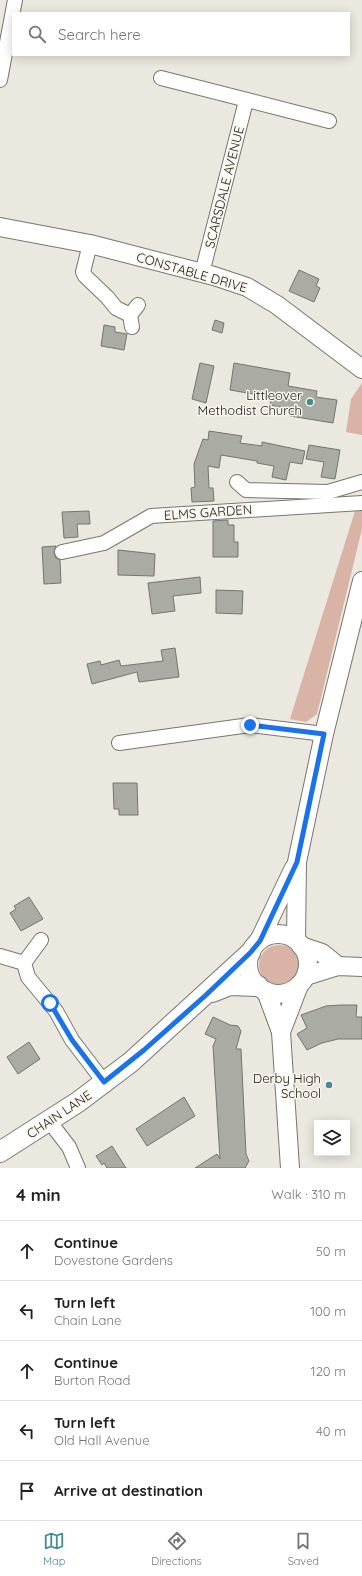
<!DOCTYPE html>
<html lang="en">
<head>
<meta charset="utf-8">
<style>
  :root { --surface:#fff; --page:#f2f2f2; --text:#202124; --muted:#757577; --line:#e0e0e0; --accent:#458b96 }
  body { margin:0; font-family:Quicksand,sans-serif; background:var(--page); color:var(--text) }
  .controls { position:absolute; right:12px; bottom:12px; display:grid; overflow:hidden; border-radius:0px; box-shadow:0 2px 10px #0003 }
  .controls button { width:36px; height:36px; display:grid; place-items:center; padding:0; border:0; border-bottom:1px solid var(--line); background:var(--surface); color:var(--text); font:20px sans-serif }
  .stop { position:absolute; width:12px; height:12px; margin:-9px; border:3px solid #1a73e8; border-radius:50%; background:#fff }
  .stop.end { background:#1a73e8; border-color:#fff; box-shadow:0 1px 4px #0008 }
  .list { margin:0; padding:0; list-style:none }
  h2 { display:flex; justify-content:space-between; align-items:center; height:52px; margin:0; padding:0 16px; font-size:17px }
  h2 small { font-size:13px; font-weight:400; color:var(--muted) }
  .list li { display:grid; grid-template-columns:26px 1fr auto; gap:12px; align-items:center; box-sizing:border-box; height:60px; padding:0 16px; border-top:1px solid var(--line) }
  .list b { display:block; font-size:15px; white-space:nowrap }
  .list p { margin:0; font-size:13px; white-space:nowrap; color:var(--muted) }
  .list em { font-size:13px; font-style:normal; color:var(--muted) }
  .icon { flex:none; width:22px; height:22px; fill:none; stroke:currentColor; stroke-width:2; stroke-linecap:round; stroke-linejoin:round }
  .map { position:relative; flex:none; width:362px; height:1168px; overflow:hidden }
  .search { position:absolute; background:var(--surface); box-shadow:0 2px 10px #0003; left:12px; right:12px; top:12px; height:44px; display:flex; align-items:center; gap:10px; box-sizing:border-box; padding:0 14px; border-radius:0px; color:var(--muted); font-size:15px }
  .sheet { height:352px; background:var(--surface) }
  nav { display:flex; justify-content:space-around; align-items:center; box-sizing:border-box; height:56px; border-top:1px solid var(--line); background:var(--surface); font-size:11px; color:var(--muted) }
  nav a { display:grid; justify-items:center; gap:2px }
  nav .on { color:var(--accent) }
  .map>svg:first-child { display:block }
  .green { fill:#d9b3a5 }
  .building { fill:#aaaca3; stroke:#74756d }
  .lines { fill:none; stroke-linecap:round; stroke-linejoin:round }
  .minor-casing { stroke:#79766e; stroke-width:16 }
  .tertiary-casing { stroke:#79766e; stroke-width:20 }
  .secondary-casing { stroke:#79766e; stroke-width:22 }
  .minor { stroke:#fff; stroke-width:14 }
  .tertiary { stroke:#fff; stroke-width:18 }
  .secondary { stroke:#fff; stroke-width:20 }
  .route { stroke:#1a73e8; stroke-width:5 }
  .poi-dot { fill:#458b96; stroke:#f9f5ec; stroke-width:1.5 }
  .labels { text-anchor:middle; stroke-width:3; stroke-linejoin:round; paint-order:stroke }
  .street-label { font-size:13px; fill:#1c1b18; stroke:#f9f5ec }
  .poi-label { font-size:13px; fill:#1c1b18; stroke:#f9f5ec; text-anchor:end }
</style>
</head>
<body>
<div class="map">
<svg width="362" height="1168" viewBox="0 0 362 1168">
  <rect width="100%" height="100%" fill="#ebe8df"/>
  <g class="green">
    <path d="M 362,383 L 362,435 L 346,432 L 351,399 Z"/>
    <path d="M 362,509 L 362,529 L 317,714 L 306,722 L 290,719 L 355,511 Z"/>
    <circle cx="279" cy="965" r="20"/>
  </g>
  <g class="building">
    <path d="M 299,270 L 319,279 L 316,286 L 320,288 L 314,302 L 289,291 Z"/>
    <path d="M 215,320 L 224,323 L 222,333 L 212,330 Z"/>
    <path d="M 104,325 L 115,327 L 115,332 L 127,334 L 124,350 L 101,346 Z"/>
    <path d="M 200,363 L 214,366 L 206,403 L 192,399 Z"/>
    <path d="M 234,363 L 290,373 L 288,386 L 317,391 L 316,397 L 337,400 L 333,423 L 290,416 L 291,409 L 270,405 L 271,397 L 230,390 Z"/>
    <path d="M 209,431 L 242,436 L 240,443 L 262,446 L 262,442 L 305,451 L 302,464 L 290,462 L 286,480 L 272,477 L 274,466 L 257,463 L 257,461 L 221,455 L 219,468 L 208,466 L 209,488 L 213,488 L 214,501 L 192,502 L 191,488 L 195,487 L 194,464 L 203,439 L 208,440 Z"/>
    <path d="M 309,445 L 340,450 L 335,479 L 321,477 L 324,462 L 306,459 Z"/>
    <path d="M 89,511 L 90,524 L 77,524 L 78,537 L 64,538 L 62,512 Z"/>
    <path d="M 228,520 L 228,525 L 234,525 L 234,542 L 238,542 L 238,557 L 213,557 L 213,521 Z"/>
    <path d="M 56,546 L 54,553 L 56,558 L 60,560 L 61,583 L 44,584 L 42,547 Z"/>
    <path d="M 118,550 L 155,554 L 154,576 L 118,575 Z"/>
    <path d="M 200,577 L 201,593 L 173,596 L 175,611 L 152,614 L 148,583 Z"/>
    <path d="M 216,590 L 243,591 L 242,614 L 216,613 Z"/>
    <path d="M 175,648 L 179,677 L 139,682 L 137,672 L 92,684 L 87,664 L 100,661 L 101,665 L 119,660 L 121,666 L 163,661 L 161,650 Z"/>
    <path d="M 113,783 L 137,783 L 138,815 L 119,815 L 119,809 L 114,809 Z"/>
    <path d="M 29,897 L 43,919 L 21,931 L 10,913 L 16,909 L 14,906 Z"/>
    <path d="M 342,1005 L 357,1005 L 356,1017 L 362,1017 L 362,1039 L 338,1039 L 322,1043 L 307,1050 L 297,1034 L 307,1028 L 301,1015 L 326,1006 Z"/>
    <path d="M 213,1017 L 230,1025 L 238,1026 L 241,1031 L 236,1049 L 241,1049 L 246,1154 L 249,1161 L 245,1168 L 195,1168 L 217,1154 L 220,1159 L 213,1046 L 216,1039 L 205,1034 Z"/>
    <path d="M 29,1042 L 40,1059 L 18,1074 L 7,1057 Z"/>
    <path d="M 184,1097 L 195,1116 L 147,1146 L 136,1129 Z"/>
    <path d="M 112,1146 L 126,1168 L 107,1168 L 104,1163 L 102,1165 L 96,1156 Z"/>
  </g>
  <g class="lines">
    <defs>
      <g id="minor">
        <path d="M 161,78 L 329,121"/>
        <path d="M 0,80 L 15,0"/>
        <path d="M 90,244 L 83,272 L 85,276 L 107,297 L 116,308 L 130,315"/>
        <path d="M 202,273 L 246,101"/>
        <path d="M 132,327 L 130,315 L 138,305"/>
        <path d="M 237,482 L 246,490 L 328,492 L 362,482"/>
        <path d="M 62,552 L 104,543 L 151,516 L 362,503"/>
        <path d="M 119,743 L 250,725 L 324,734"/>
        <path d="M 41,940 L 24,963 L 28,977 L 56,1011 L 72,1040 L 104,1082"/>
        <path d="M 0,956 L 24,963"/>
        <path d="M 49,1121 L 69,1147 L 78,1168"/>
      </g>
      <g id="tertiary">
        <path d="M 0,227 L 90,244 L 214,276 L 247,287 L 277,305 L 362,369"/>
        <circle cx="278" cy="964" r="30"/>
        <path d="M 296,940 L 297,862 L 324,734 L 362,581"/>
        <path d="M 259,941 L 294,868"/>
        <path d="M 301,946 L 322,953 L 338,966"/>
        <path d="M 306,976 L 338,966 L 362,967"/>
        <path d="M 266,991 L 281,1032 L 290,1168"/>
        <path d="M 281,1032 L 299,985"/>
      </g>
      <g id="secondary">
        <path d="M 212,992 L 230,985 L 258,986"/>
        <path d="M 0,1152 L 78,1102 L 131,1062 L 250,953"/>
      </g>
    </defs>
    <use href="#minor" class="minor-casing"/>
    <use href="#tertiary" class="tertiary-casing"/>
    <use href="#secondary" class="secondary-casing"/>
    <use href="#minor" class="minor"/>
    <use href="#tertiary" class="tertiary"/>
    <use href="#secondary" class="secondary"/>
  </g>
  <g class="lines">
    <path class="route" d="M 50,1003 L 72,1040 L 104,1082 L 144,1050 L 206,995 L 250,953 L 260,941 L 297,862 L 324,734 L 250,725"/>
  </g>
  <g class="poi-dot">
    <circle cx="310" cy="402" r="4"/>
    <circle cx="329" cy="1085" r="4"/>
  </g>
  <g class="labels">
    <g class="street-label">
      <text transform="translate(224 187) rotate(-76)" y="5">SCARSDALE AVENUE</text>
      <text transform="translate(192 272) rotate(16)" y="5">CONSTABLE DRIVE</text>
      <text transform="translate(208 512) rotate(-4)" y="5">ELMS GARDEN</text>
      <text transform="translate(59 1114) rotate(-34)" y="5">CHAIN LANE</text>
    </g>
    <g class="poi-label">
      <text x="302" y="400">Littleover<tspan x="302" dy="15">Methodist Church</tspan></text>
      <text x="321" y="1083">Derby High<tspan x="321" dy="15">School</tspan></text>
    </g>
  </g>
</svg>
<div class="controls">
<button><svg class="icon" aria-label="layers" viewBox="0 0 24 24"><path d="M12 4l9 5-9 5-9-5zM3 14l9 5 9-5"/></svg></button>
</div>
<div class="stop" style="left:50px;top:1003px"></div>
<div class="stop end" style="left:250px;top:725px"></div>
<div class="search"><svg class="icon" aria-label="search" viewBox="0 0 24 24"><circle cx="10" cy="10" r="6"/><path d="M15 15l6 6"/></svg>Search here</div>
</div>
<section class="sheet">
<h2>4 min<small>Walk · 310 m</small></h2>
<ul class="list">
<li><svg class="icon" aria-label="ahead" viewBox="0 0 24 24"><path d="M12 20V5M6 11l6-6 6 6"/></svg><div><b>Continue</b><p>Dovestone Gardens</p></div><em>50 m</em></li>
<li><svg class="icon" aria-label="left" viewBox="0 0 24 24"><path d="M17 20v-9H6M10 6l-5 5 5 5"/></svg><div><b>Turn left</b><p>Chain Lane</p></div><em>100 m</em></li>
<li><svg class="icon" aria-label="ahead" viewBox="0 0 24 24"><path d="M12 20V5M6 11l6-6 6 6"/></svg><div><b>Continue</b><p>Burton Road</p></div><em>120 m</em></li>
<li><svg class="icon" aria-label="left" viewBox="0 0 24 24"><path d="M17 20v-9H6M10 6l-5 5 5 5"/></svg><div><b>Turn left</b><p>Old Hall Avenue</p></div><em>40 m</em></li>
<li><svg class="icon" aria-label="arrive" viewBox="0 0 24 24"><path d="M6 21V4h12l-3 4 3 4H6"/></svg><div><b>Arrive at destination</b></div></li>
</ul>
</section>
<nav>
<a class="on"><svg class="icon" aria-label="map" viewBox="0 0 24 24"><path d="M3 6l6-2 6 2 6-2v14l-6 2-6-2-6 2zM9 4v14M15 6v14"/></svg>Map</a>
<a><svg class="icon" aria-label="directions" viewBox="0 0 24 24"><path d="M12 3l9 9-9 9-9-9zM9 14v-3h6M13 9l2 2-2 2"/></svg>Directions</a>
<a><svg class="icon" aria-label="saved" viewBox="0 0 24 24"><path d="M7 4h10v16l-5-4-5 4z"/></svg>Saved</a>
</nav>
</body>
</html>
